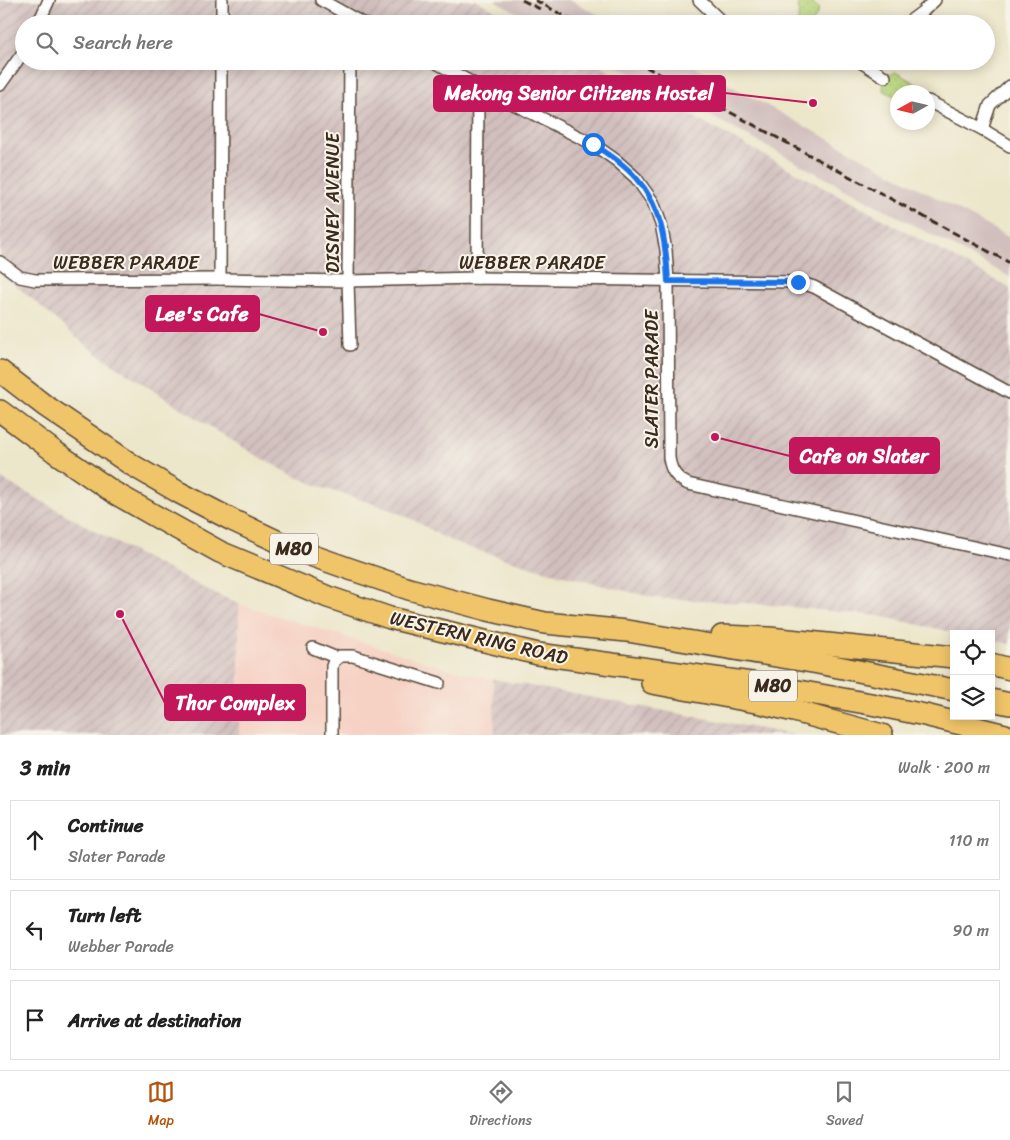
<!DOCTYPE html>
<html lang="en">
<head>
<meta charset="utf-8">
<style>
  :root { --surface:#fff; --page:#f6f6f6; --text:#222; --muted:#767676; --line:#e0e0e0; --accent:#b45309 }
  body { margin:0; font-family:Sriracha,sans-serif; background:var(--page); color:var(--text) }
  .controls { position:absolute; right:15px; bottom:15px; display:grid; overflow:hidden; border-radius:0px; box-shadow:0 2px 12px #0003 }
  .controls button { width:45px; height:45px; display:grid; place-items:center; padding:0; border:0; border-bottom:1px solid var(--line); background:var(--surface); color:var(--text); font:25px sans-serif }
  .compass { position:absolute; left:890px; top:85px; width:45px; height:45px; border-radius:50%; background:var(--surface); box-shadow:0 2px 12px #0003; rotate:262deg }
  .stop { position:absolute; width:15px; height:15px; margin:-11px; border:4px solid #1a73e8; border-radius:50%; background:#fff }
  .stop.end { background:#1a73e8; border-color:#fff; box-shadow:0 1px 5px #0008 }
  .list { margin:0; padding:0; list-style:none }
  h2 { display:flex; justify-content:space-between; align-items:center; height:65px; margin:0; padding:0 20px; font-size:21px }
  h2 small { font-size:16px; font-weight:400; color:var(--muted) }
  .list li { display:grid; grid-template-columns:32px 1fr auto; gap:15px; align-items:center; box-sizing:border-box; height:80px; margin:0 10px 10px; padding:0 10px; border:1px solid var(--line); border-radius:0px }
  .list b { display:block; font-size:19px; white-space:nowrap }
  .list p { margin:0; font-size:16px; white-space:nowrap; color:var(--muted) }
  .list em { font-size:16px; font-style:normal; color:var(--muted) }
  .icon { flex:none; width:28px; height:28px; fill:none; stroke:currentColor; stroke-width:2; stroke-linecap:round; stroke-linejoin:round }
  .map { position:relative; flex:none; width:1010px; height:735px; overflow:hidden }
  .search { position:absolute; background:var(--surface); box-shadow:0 2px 12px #0003; left:15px; right:15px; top:15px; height:55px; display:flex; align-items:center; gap:12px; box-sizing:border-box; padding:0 18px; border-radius:28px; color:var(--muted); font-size:19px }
  .sheet { height:335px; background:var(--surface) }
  nav { display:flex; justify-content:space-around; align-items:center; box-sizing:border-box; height:70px; border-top:1px solid var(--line); background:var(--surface); font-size:14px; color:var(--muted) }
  nav a { display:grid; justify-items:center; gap:2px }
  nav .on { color:var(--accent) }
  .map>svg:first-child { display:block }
  .built { fill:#f6d2c4 }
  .industrial { fill:url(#industrial-furrows) }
  .railway { fill:#d1bfbe }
  .park { fill:url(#park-dots); stroke:#7a804d }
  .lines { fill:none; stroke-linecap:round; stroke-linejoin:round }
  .street-casing { stroke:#564638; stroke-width:14 }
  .highway-casing { stroke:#564638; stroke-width:24 }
  .street { stroke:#fff; stroke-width:11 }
  .highway { stroke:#f0c469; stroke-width:21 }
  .rail { stroke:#3b2a1e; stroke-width:3; stroke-dasharray:8 4; stroke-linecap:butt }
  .route { stroke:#1a73e8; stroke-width:6 }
  .labels { text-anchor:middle; stroke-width:4; stroke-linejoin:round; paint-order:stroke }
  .shield { fill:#f7f3e8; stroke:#73665b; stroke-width:1 }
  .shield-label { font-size:18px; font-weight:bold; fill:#3b2a1e }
  .street-label { font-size:19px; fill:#3b2a1e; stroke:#f7f3e8 }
  .leader { fill:none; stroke:#c2185b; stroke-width:2 }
  .callout-dot { fill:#c2185b; stroke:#f7f3e8; stroke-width:2 }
  .callout { fill:#c2185b; stroke:#c2185b; stroke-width:2 }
  .callout-label { font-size:20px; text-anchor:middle; font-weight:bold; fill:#fff }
</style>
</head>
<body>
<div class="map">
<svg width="1010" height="735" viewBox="0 0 1010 735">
  <defs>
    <pattern id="industrial-furrows" width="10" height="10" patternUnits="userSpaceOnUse" patternTransform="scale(1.25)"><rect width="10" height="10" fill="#d1bfbe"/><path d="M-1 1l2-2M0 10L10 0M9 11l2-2" fill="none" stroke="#b4a4a3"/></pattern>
    <pattern id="park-dots" width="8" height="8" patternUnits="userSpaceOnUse" patternTransform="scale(1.25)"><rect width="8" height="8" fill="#b8d67c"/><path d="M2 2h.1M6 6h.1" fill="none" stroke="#9fb86b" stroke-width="1.8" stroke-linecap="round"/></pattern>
  </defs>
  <rect width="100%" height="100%" fill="#f7f3e8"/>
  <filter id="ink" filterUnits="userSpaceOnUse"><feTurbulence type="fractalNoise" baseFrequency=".02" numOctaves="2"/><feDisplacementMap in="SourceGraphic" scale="10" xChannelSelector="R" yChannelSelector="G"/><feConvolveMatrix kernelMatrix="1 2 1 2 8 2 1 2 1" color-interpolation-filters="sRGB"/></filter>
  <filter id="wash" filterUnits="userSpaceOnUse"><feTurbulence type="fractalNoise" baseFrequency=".0096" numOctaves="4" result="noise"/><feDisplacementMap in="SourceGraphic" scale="20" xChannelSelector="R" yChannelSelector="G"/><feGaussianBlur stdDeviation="1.12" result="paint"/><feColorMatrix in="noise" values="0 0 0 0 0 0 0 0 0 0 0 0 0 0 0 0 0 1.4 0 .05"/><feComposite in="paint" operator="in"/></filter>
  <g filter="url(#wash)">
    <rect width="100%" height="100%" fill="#ece6ca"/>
    <path class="built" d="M 239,604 L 445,668 L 493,679 L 495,735 L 238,735 Z"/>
    <g class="industrial">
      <path d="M 0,0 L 476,0 L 520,24 L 24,24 L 24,61 L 590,61 L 1010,288 L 1010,644 L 991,640 L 991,634 L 961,634 L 879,616 L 760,604 L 655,598 L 559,575 L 460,545 L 441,536 L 414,520 L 387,508 L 323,488 L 292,475 L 249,451 L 182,409 L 96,353 L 78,339 L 30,297 L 0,273 Z"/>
      <path d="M 0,478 L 126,548 L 210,591 L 239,604 L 239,735 L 0,735 Z"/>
      <path d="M 493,679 L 719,721 L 793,735 L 495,735 Z"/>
    </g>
    <g class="railway">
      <path d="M 494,0 L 571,0 L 615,24 L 538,24 Z"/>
      <path d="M 608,61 L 685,61 L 1010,238 L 1010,277 Z"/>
    </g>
    <g class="park">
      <path d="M 799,0 L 809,0 L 819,10 L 812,24 L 798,24 Z"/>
      <path d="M 895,72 L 927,90 L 927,92 L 898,92 L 897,98 L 883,90 L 885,77 Z"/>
    </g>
  </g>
  <g filter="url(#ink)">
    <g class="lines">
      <defs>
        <g id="street">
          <path d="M 321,0 L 364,24"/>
          <path d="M 699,0 L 722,22"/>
          <path d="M 38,24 L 49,0"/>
          <path d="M 222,24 L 222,0"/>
          <path d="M 906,24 L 922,12 L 935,0"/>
          <path d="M 433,61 L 478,86 L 593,144 L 617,161 L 636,178 L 653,202 L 661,224 L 666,250 L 668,281 L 669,458 C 671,471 676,478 688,484 L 1010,555"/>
          <path d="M 859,61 L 885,77"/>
          <path d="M 0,85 L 24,51"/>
          <path d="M 928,101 L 982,129 L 1010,146"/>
          <path d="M 982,129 L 990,105 L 1010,86"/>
          <path d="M 0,262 L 20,277 L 35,280 L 220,279 L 348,281 L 477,278 L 798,282 L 814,287 L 1010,393"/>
          <path d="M 477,278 L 478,86"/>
          <path d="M 220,279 L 221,61"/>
          <path d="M 350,345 L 348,281 L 350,61"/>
          <path d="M 313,648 L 337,658"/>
          <path d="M 332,735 L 332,666 L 334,661 L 340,656 L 353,656 L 439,683"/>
        </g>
        <g id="highway">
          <path d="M 0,371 L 44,405 L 132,465 L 180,493 L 232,520 L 296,550 L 350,569 L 409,589 L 488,610 L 545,623 L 627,631 L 818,663 L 954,690"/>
          <path d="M 0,411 L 55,452 L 113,492 L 164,521 L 220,552 L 328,597 L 390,618 L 538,654 L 759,684 L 871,704 L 925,715 L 1005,735"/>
          <path d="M 722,636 L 769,638 L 954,657"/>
          <path d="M 991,664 L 1010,669"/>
          <path d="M 652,683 L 761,703 L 794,711 L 882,735"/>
          <path d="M 991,700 L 1010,704"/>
        </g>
      </defs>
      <use href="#street" class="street-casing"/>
      <use href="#highway" class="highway-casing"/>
      <use href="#street" class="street"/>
      <use href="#highway" class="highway"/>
      <g class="rail">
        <path d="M 522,0 L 540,9"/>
        <path d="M 535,0 L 579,24"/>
        <path d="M 635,61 L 1010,263"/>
      </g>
    </g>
  </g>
  <g class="lines" filter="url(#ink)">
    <path class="route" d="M 593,144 C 608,154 624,164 636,178 C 662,207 666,244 668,281 L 798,282"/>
  </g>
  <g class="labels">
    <g class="shield">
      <rect x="270" y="533.5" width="48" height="31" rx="4"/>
      <rect x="749" y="670.5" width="48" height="31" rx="4"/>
    </g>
    <g class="shield-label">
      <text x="294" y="555">M80</text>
      <text x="773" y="692">M80</text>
    </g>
    <g class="street-label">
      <text transform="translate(332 203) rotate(-90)" y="7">DISNEY AVENUE</text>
      <text x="126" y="269">WEBBER PARADE</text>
      <text x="532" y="269">WEBBER PARADE</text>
      <text transform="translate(651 379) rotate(-90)" y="7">SLATER PARADE</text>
      <text transform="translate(479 637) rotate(13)" y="7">WESTERN RING ROAD</text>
    </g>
  </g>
  <path class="leader" d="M813 103L725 93M323 332L259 314M715 437L790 456M120 614L165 703"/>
  <g class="callout-dot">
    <circle cx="813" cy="103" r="5"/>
    <circle cx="323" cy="332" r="5"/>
    <circle cx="715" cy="437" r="5"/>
    <circle cx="120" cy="614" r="5"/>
  </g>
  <g class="callout">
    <rect x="434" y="76" width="291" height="35" rx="5"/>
    <rect x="146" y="296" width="113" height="35" rx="5"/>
    <rect x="790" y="438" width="149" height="35" rx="5"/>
    <rect x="165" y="685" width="140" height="35" rx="5"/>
  </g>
  <g class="callout-label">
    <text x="579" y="100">Mekong Senior Citizens Hostel</text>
    <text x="202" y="321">Lee's Cafe</text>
    <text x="864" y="463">Cafe on Slater</text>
    <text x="235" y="710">Thor Complex</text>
  </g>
</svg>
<div class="controls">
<button><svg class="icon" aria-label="locate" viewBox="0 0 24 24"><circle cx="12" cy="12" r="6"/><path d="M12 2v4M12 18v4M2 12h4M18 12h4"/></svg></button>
<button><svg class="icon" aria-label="layers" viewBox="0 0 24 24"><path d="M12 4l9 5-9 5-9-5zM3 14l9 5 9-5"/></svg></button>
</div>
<svg class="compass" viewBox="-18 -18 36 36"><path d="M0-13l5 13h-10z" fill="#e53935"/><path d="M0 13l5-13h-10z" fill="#767676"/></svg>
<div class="stop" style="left:593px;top:144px"></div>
<div class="stop end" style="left:798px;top:282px"></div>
<div class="search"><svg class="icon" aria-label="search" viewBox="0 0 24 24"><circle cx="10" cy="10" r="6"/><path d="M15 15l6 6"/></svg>Search here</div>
</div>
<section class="sheet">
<h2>3 min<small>Walk · 200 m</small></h2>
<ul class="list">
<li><svg class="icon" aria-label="ahead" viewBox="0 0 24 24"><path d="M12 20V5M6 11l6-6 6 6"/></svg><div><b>Continue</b><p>Slater Parade</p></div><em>110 m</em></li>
<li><svg class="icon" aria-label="left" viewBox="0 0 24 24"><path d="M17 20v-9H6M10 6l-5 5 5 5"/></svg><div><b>Turn left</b><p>Webber Parade</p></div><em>90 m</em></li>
<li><svg class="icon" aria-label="arrive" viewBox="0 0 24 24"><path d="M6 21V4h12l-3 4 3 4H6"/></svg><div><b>Arrive at destination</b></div></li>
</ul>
</section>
<nav>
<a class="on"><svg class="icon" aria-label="map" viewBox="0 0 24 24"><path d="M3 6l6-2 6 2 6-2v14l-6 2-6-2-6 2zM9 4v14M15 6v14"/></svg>Map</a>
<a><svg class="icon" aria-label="directions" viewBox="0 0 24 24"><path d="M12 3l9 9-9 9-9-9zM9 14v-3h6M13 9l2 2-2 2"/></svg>Directions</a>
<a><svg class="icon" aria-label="saved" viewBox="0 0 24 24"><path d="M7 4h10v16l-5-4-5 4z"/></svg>Saved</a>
</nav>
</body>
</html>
